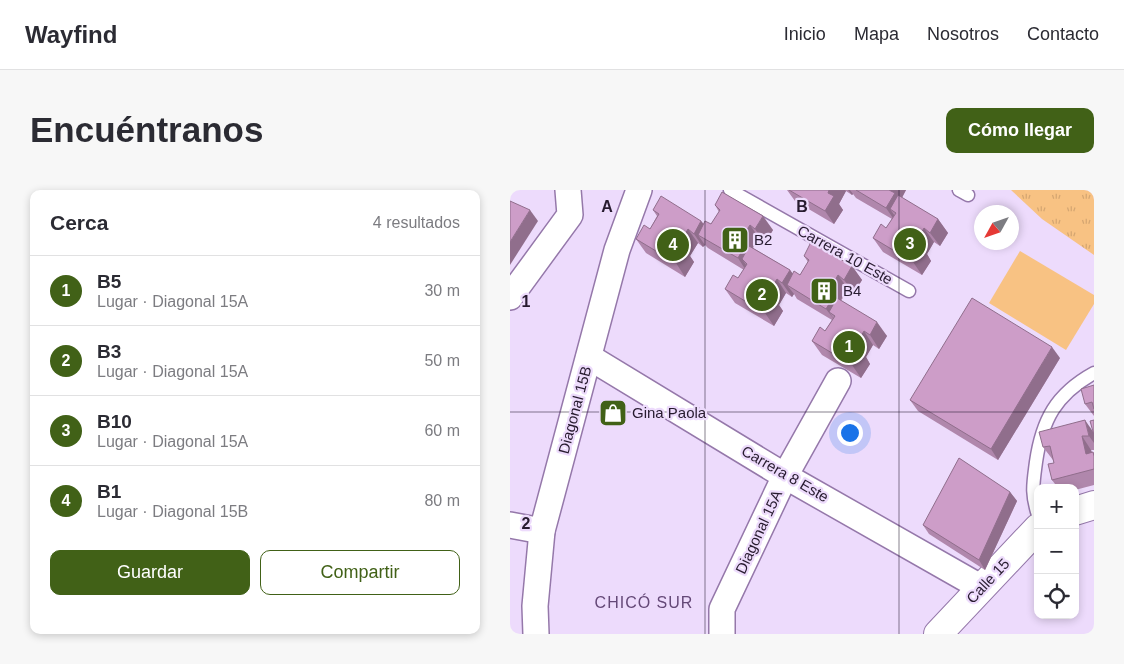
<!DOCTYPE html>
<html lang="es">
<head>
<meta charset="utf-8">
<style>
  :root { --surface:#fff; --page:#f7f7f7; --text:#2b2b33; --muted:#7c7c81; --line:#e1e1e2; --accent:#416117 }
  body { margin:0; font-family:Arial,sans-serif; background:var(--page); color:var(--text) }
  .controls { position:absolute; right:15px; bottom:15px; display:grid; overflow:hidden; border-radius:10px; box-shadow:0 2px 8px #0003 }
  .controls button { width:45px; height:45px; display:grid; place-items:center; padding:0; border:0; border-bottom:1px solid var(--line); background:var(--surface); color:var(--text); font:25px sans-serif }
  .compass { position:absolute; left:464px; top:15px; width:45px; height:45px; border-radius:50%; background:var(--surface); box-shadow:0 2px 8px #0003; rotate:230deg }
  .you { position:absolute; left:339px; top:242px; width:18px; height:18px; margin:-12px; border:4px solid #fff; border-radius:50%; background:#1a73e8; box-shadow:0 0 0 8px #1a73e833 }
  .badge { display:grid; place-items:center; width:32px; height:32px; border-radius:50%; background:var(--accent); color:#fff; font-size:16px; font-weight:700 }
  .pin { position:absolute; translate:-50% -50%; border:2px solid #fff; box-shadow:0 1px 5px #0006 }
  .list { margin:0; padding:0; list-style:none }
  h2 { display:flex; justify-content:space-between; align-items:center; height:65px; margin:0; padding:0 20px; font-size:21px }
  h2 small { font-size:16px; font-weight:400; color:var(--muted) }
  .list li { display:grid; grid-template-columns:32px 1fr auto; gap:15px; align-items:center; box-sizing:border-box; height:70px; padding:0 20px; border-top:1px solid var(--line) }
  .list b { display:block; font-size:19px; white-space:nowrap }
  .list p { margin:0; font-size:16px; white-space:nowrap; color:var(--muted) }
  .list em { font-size:16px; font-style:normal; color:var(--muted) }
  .actions { display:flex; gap:10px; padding:15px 20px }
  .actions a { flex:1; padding:11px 0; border:1px solid var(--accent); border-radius:10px; text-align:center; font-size:18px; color:var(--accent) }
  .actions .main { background:var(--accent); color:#fff }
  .icon { flex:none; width:28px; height:28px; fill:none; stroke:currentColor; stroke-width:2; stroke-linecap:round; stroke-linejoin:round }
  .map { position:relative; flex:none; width:584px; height:444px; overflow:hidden; border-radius:10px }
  header { display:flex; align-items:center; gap:30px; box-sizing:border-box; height:70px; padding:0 25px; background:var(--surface); border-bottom:1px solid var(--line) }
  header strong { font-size:24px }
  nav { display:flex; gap:28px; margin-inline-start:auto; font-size:18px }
  .intro { display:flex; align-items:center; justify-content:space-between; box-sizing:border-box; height:120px; padding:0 30px }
  h1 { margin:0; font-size:35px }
  .button { padding:12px 22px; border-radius:10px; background:var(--accent); color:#fff; font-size:18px; font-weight:700 }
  main { display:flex; gap:30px; padding:0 30px }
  aside { flex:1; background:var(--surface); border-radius:10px; box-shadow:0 2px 8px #0003 }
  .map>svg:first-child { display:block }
  .grass { fill:url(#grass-tufts) }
  .park { fill:#f8c283 }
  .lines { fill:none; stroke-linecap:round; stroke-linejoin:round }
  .lane-casing { stroke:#9578aa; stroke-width:15 }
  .street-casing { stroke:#9578aa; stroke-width:28 }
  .secondary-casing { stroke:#9578aa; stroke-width:30 }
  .lane { stroke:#fff; stroke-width:12 }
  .street { stroke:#fff; stroke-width:25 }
  .secondary { stroke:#fff; stroke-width:28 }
  .wall { fill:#b087ac }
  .shaded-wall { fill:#906e8c }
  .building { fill:#cd9dc8; stroke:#906e8c }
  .grid { fill:none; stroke:#271b2f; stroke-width:1; stroke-opacity:0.55 }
  .labels { text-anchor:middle; stroke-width:4.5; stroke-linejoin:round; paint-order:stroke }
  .poi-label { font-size:15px; fill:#271b2f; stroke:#eddbfc; text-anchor:start }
  .street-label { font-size:15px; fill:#271b2f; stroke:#eddbfc }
  .neighbourhood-label { font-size:16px; letter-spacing:1px; fill:#644877; stroke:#eddbfc }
  .grid-label { font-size:16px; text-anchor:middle; font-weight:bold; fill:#271b2f; stroke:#eddbfc; stroke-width:4.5; stroke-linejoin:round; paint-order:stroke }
</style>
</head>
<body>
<header>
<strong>Wayfind</strong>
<nav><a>Inicio</a><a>Mapa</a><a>Nosotros</a><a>Contacto</a></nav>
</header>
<div class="intro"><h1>Encuéntranos</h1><a class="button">Cómo llegar</a></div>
<main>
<aside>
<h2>Cerca<small>4 resultados</small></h2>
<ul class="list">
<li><span class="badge">1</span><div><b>B5</b><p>Lugar · Diagonal 15A</p></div><em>30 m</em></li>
<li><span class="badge">2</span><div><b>B3</b><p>Lugar · Diagonal 15A</p></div><em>50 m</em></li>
<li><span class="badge">3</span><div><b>B10</b><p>Lugar · Diagonal 15A</p></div><em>60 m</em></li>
<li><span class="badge">4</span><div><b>B1</b><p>Lugar · Diagonal 15B</p></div><em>80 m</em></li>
</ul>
<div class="actions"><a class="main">Guardar</a><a>Compartir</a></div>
</aside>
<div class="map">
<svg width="584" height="444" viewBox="0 0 584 444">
  <defs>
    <pattern id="grass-tufts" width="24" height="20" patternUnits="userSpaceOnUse" patternTransform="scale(1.25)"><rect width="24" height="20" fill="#f8c283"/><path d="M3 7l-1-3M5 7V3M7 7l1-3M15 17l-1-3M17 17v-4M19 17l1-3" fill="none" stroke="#d5a671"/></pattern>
  </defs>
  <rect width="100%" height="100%" fill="#eddbfc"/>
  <path class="grass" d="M 501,0 L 584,0 L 584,65 L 532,29 Z"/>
  <path class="park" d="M 510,61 L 584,105 L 584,114 L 556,160 L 479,113 Z"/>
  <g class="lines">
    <defs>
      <g id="lane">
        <path d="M 220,0 L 399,101"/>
        <path d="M 449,0 L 458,5"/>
        <path d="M 528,325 C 521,303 523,295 526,272 C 532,230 546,204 584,183"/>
      </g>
      <g id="street">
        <path d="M 0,107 L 60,25 L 58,0"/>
        <path d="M 79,167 L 275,286 L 472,398"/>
        <path d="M 0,335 L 32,341"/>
        <path d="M 26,444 L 25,416 L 32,341 L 107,60 L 129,0"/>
        <path d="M 212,444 L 212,419 L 275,286 L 328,191"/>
      </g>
      <g id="secondary">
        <path d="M 565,321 L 584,315"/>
        <path d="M 428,444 L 528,338"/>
      </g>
    </defs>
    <use href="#lane" class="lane-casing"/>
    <use href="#street" class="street-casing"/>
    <use href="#secondary" class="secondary-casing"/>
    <use href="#lane" class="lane"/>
    <use href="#street" class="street"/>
    <use href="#secondary" class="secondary"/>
  </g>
  <g class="wall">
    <path d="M 277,0 L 396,0 L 392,8 L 428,29 L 438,43 L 430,56 L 424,52 L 417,64 L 421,71 L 412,85 L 373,62 L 363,48 L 376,38 L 382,29 L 346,8 L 343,4 L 342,5 L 336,1 L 329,14 L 333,20 L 324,34 L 285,11 Z"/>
    <path d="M 205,15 L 263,40 L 255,53 L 249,48 L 243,58 L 280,80 L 283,84 L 290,85 L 298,72 L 294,66 L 342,76 L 352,90 L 344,103 L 338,99 L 331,111 L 377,146 L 369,159 L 363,155 L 356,167 L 360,174 L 351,188 L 312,165 L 302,151 L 315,141 L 322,130 L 287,109 L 284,104 L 282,107 L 276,103 L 269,115 L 273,121 L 264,136 L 225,113 L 215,99 L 228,88 L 234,80 L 198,58 L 195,55 L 193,57 L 188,53 L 180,66 L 184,72 L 175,87 L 136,63 L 126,49 L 140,39 L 147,26 L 143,20 L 191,31 L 194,34 L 201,34 L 209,22 Z"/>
    <path d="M 550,168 L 488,270 L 408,221 L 400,210 Z"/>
    <path d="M 584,195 L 584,226 L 575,214 Z"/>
    <path d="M 584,230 L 584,260 L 581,260 L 582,262 L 583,262 L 584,263 L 584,295 L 565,300 L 565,298 L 548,298 L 542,290 L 544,273 L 543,270 L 533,257 L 583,242 Z"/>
    <path d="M 500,302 L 507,311 L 475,380 L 419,344 L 413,335 Z"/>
  </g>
  <g class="shaded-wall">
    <path d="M 319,0 L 335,0 L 336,1 L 329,14 L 333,20 L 324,34 L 315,21 L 318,3 Z"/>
    <path d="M 338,0 L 340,0 L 343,4 L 342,5 Z"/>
    <path d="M 379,0 L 396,0 L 390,11 L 386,23 L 380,19 L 387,29 L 385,31 L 376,18 Z"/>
    <path d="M 20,20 L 28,31 L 0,75 L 0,52 Z"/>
    <path d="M 253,26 L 263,40 L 255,53 L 245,39 Z"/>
    <path d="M 428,29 L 438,43 L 430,56 L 420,43 Z"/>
    <path d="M 191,31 L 201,44 L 188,45 L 195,55 L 193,57 L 184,44 Z"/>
    <path d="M 240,35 L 249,48 L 241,61 L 237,74 L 232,69 L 239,79 L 237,82 L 228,68 L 230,50 Z"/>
    <path d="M 414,38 L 424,52 L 417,64 L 421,71 L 412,85 L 403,72 L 405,54 Z"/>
    <path d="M 178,39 L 188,53 L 180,66 L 184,72 L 175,87 L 166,73 L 169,55 Z"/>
    <path d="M 342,76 L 352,90 L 344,103 L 334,90 Z"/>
    <path d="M 280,80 L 290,94 L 277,95 L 284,104 L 282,107 L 272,93 Z"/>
    <path d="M 328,85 L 338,99 L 330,111 L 325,126 L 319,122 L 326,132 L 316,119 L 319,101 Z"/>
    <path d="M 267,89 L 276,103 L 269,115 L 273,121 L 264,136 L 255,123 L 258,104 Z"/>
    <path d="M 367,132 L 377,146 L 369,159 L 360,145 Z"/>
    <path d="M 354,141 L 363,155 L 356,167 L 360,174 L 351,188 L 342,175 L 345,156 Z"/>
    <path d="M 542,157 L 550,168 L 488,270 L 481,259 Z"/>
    <path d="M 575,230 L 584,243 L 584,253 L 579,246 Z"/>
    <path d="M 572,246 L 581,260 L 584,271 L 576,264 Z"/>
    <path d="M 500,302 L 507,311 L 475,380 L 469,370 Z"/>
  </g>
  <g class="building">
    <path d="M 279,0 L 319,0 L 318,3 L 324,6 L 315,21 Z"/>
    <path d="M 346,0 L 379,0 L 385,3 L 376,18 Z"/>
    <path d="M 212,2 L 253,26 L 245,39 L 240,35 L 230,50 L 236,54 L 228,68 L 188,45 L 195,31 L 201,34 L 210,20 L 205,15 Z"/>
    <path d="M 388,5 L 428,29 L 420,43 L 414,38 L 405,54 L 412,57 L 403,72 L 363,48 L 371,34 L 376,38 L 386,23 L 380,19 Z"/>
    <path d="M 151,6 L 191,31 L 184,44 L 178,39 L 169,55 L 175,59 L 166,73 L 126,49 L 134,35 L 140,39 L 149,24 L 143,20 Z"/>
    <path d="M 0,11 L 20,20 L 0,52 Z"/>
    <path d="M 301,52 L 342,76 L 334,90 L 328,85 L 319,101 L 325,104 L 316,119 L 277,95 L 284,81 L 290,85 L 299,70 L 294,66 Z"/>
    <path d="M 239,56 L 280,80 L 272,93 L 267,89 L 258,104 L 263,108 L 255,123 L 215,99 L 223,85 L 228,88 L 237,74 L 232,69 Z"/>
    <path d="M 327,108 L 367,132 L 360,145 L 354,141 L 345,156 L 351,160 L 342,175 L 302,151 L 310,137 L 315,141 L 325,126 L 319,122 Z"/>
    <path d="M 462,108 L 542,157 L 481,259 L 400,210 Z"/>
    <path d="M 584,195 L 584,219 L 582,212 L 575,214 L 571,199 Z"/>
    <path d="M 575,230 L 579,246 L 572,246 L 576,264 L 583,262 L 584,266 L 584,279 L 542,290 L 538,274 L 544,273 L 540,256 L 533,257 L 529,242 Z"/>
    <path d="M 584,230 L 584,245 L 580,231 Z"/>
    <path d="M 449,268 L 500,302 L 469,370 L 413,335 Z"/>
  </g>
  <path class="grid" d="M 195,0 L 195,444M 389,0 L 389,444M 0,222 L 584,222"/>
  <defs>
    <symbol id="building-square" viewBox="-11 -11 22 22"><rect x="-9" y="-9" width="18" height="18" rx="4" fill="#416117" stroke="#eddbfc"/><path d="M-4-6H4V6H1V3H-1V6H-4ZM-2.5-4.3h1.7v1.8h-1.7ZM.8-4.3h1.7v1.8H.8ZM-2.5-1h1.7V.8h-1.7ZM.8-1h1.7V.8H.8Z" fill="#fff"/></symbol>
    <symbol id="shop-square" viewBox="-11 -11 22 22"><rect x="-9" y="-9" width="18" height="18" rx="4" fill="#416117" stroke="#eddbfc"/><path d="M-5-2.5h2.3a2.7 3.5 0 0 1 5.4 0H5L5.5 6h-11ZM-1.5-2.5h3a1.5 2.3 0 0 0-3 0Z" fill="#fff"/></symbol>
  </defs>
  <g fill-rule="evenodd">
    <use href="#building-square" x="209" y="34" width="32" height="32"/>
    <use href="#building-square" x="298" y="85" width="32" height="32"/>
    <use href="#shop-square" x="87" y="207" width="32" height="32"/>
  </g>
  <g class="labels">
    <g class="poi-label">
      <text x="244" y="55">B2</text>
      <text x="333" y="106">B4</text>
      <text x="122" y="228">Gina Paola</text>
    </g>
    <g class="street-label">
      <text transform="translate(335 65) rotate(29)" y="5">Carrera 10 Este</text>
      <text transform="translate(65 220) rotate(-75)" y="5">Diagonal 15B</text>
      <text transform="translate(275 284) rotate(30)" y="5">Carrera 8 Este</text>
      <text transform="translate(249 342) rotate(-65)" y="5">Diagonal 15A</text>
      <text transform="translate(478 391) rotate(-47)" y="5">Calle 15</text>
    </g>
    <g class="neighbourhood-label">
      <text x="134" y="418">CHICÓ SUR</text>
    </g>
  </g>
  <g class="grid-label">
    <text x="97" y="22">A</text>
    <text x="292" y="22">B</text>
    <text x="16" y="117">1</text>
    <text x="16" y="339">2</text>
  </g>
</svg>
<div class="controls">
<button>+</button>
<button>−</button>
<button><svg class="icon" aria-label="locate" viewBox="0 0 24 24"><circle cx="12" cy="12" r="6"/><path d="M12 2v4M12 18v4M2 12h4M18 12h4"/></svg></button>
</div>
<svg class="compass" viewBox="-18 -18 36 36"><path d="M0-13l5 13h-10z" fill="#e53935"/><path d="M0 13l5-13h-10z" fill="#7c7c81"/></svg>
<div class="you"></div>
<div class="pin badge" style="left:339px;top:157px">1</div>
<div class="pin badge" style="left:252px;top:105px">2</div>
<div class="pin badge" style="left:400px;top:54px">3</div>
<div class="pin badge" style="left:163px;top:55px">4</div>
</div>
</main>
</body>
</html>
